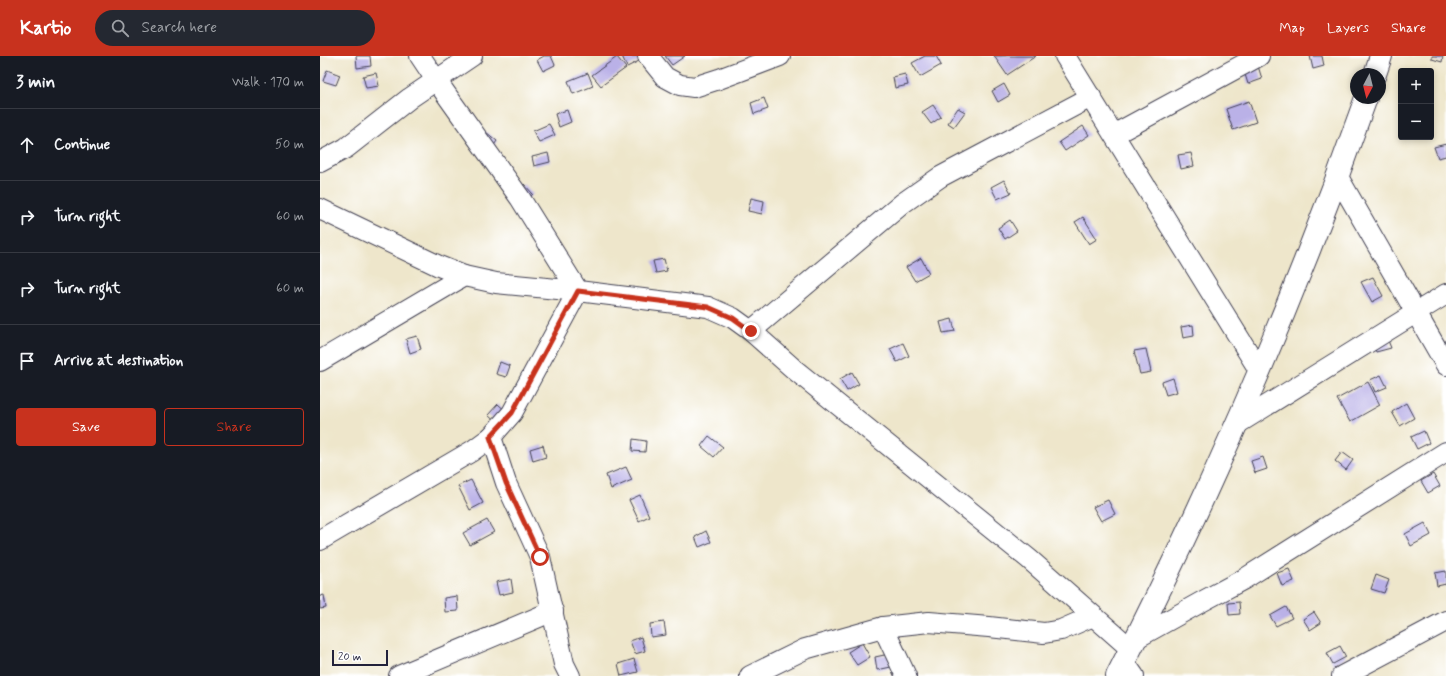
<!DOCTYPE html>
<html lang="en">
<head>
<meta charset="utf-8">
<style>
  :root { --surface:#171b24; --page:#242831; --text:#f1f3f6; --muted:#9ea1a6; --line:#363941; --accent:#c8321e }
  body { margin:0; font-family:Mynerve,sans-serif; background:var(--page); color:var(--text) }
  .controls { position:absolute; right:12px; top:12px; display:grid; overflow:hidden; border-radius:4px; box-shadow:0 2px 6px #0003 }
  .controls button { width:36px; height:36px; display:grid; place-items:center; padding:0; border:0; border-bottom:1px solid var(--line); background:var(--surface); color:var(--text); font:20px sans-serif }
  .compass { position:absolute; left:1030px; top:12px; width:36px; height:36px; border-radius:50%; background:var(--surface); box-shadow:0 2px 6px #0003; rotate:187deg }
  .scale { position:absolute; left:12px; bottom:10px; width:56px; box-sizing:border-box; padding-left:4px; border:2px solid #22223b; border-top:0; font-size:11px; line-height:14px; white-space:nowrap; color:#22223b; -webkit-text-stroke:3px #fff; paint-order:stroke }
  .stop { position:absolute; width:12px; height:12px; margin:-9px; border:3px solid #c8321e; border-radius:50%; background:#fff }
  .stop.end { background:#c8321e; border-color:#fff; box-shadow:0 1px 4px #0008 }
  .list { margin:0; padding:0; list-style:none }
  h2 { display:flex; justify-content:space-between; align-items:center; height:52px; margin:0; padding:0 16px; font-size:17px }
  h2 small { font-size:13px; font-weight:400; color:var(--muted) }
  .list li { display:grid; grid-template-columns:26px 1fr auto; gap:12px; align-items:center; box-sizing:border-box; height:72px; padding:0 16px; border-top:1px solid var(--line) }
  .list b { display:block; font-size:15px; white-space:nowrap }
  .list em { font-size:13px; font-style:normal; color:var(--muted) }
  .actions { display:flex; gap:8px; padding:12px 16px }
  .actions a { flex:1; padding:9px 0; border:1px solid var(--accent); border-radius:4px; text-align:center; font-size:14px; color:var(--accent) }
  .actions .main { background:var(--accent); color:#fff }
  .icon { flex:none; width:22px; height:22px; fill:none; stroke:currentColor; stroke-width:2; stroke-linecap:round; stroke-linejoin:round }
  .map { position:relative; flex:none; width:1126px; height:620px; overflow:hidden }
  header { display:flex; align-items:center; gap:24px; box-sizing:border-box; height:56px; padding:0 20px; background:var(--accent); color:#fff }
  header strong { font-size:19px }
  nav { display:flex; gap:22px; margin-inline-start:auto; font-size:14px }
  .search { width:280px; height:36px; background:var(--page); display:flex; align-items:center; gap:10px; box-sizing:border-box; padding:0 14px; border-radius:22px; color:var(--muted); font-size:15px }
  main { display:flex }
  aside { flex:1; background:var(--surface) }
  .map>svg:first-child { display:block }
  .building { fill:#bab1e7 }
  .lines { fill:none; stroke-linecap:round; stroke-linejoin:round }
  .minor-casing { stroke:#413f51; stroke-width:22 }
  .major-casing { stroke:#413f51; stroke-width:24 }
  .minor { stroke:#fff; stroke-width:20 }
  .major { stroke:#fff; stroke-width:22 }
  .route { stroke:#c8321e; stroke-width:5 }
</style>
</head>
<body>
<header>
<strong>Kartio</strong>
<div class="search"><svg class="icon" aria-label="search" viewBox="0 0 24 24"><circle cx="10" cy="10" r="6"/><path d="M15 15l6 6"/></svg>Search here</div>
<nav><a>Map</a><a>Layers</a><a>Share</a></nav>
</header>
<main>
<aside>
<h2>3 min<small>Walk · 170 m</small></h2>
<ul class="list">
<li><svg class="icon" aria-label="ahead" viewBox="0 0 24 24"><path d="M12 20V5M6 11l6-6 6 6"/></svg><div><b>Continue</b></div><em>50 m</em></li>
<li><svg class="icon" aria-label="right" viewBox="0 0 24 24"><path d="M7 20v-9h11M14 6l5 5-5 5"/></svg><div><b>Turn right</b></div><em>60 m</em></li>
<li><svg class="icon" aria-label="right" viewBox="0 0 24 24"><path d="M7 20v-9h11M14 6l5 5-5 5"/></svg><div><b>Turn right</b></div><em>60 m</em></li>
<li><svg class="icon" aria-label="arrive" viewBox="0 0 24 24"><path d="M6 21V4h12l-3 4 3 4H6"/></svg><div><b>Arrive at destination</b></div></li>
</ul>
<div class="actions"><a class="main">Save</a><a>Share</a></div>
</aside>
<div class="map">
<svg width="1126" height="620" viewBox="0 0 1126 620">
  <rect width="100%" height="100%" fill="#fff"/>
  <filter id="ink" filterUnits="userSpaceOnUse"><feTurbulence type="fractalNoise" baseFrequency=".025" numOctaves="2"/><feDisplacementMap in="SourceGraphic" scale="8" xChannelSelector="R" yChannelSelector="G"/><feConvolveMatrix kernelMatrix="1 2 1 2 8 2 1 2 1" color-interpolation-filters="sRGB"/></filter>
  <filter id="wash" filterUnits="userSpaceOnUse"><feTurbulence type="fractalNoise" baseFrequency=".012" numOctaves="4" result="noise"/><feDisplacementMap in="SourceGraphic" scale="16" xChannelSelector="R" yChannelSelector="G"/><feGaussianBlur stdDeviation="0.9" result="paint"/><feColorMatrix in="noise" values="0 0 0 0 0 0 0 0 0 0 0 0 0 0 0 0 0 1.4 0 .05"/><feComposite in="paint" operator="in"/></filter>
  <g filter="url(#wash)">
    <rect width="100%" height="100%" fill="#eee6cb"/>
    <g id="blocks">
      <g class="building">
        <path d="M 36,0 L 50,0 L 51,10 L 37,12 Z"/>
        <path d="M 224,0 L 231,0 L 235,9 L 223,15 L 217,4 Z"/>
        <path d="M 302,0 L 327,0 L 327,1 L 307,11 Z"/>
        <path d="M 345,0 L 365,0 L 352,9 Z"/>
        <path d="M 605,0 L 616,0 L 621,9 L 600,21 L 592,7 Z"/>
        <path d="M 674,0 L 716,0 L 687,19 Z"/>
        <path d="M 990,0 L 1002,0 L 1004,10 L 993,13 Z"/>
        <path d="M 1112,0 L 1123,0 L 1122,6 L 1112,3 Z"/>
        <path d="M 297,1 L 306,12 L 281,30 L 272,19 Z"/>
        <path d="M 938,10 L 942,23 L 928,28 L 924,15 Z"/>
        <path d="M 7,14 L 20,19 L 16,29 L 3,25 Z"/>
        <path d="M 56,17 L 59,30 L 46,32 L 43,20 Z"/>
        <path d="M 268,17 L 273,30 L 253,38 L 248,25 Z"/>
        <path d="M 585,18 L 588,29 L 575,32 L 573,21 Z"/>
        <path d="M 684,28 L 690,39 L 678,46 L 672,35 Z"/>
        <path d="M 444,42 L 448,53 L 434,58 L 431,47 Z"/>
        <path d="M 929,45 L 936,66 L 913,74 L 906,53 Z"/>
        <path d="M 613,49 L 621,61 L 611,68 L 602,56 Z"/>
        <path d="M 638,52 L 645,56 L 634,71 L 628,67 Z"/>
        <path d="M 247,54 L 251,66 L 239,71 L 235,58 Z"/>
        <path d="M 229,68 L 235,79 L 219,86 L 213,75 Z"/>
        <path d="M 763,70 L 769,79 L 745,95 L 739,86 Z"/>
        <path d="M 166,76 L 177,85 L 169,96 L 157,87 Z"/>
        <path d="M 1126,88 L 1126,100 L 1118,102 L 1114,91 Z"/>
        <path d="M 228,97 L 230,106 L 214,110 L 212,101 Z"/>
        <path d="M 871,97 L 874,110 L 861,113 L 858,99 Z"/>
        <path d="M 684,124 L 691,137 L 677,143 L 671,131 Z"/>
        <path d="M 204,128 L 213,138 L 203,147 L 194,137 Z"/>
        <path d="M 431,142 L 444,145 L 442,158 L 428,155 Z"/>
        <path d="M 763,161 L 777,183 L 769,188 L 755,166 Z"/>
        <path d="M 690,164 L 697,175 L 685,183 L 678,172 Z"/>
        <path d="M 601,202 L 609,217 L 595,225 L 586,211 Z"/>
        <path d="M 344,203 L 347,215 L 336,217 L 333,205 Z"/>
        <path d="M 1053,221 L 1063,240 L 1052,246 L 1041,226 Z"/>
        <path d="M 632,263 L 635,275 L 623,277 L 620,266 Z"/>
        <path d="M 873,269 L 874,280 L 863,282 L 861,271 Z"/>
        <path d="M 97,280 L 101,293 L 90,297 L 86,283 Z"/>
        <path d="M 1067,282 L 1071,292 L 1056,296 L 1053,286 Z"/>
        <path d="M 583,287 L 589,300 L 577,306 L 570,293 Z"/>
        <path d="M 826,293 L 831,316 L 820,318 L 814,295 Z"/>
        <path d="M 180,306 L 190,310 L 186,321 L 176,318 Z"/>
        <path d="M 532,316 L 539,328 L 527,335 L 520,323 Z"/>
        <path d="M 1061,319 L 1067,331 L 1055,336 L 1050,324 Z"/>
        <path d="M 853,322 L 857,336 L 846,339 L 842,326 Z"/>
        <path d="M 1048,326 L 1060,349 L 1030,366 L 1017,343 Z"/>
        <path d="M 1086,347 L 1094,362 L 1080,370 L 1072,356 Z"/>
        <path d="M 178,348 L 188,357 L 179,369 L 168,359 Z"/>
        <path d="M 1104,375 L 1109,387 L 1097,393 L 1091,381 Z"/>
        <path d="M 389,380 L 403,391 L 394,401 L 381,390 Z"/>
        <path d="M 313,383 L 326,385 L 325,396 L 312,395 Z"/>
        <path d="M 223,389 L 226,401 L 213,405 L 210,393 Z"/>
        <path d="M 1022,396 L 1033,404 L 1026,414 L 1015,405 Z"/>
        <path d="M 943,401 L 947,413 L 935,417 L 931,405 Z"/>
        <path d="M 306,411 L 312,424 L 291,433 L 286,419 Z"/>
        <path d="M 1113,418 L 1120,430 L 1108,437 L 1101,425 Z"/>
        <path d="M 151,424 L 163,447 L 150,454 L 138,430 Z"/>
        <path d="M 320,439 L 329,460 L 319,465 L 309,444 Z"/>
        <path d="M 788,444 L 795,458 L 781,465 L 773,451 Z"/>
        <path d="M 167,464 L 174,476 L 150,489 L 143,477 Z"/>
        <path d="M 1105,467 L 1111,479 L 1091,490 L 1085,478 Z"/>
        <path d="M 386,475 L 391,486 L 379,491 L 375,481 Z"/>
        <path d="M 969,513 L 974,525 L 962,530 L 957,517 Z"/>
        <path d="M 1126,515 L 1126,528 L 1117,530 L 1115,517 Z"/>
        <path d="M 1056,519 L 1069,524 L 1064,537 L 1051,533 Z"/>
        <path d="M 191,523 L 193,536 L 179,539 L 176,526 Z"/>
        <path d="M 4,539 L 6,552 L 0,553 L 0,540 Z"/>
        <path d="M 137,540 L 138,555 L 125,556 L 124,542 Z"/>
        <path d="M 919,546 L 920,558 L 909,559 L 908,547 Z"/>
        <path d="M 966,551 L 972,562 L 956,570 L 950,560 Z"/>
        <path d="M 994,556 L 1001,567 L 990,574 L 983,563 Z"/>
        <path d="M 344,566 L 346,579 L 331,581 L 330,568 Z"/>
        <path d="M 321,581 L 325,595 L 315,598 L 310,585 Z"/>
        <path d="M 542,587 L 550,601 L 537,609 L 528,596 Z"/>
        <path d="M 1020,590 L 1026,601 L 1013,608 L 1007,597 Z"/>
        <path d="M 569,598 L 571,611 L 557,614 L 555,601 Z"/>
        <path d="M 314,603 L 318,616 L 301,620 L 298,608 Z"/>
      </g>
    </g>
  </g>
  <g filter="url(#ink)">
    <use href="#blocks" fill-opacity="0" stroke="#413f51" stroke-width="1"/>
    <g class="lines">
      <defs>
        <g id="minor">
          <path d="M 100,0 L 116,24 L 200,142 L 258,235"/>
          <path d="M 328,0 L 345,21 L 360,29 L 374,31 L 399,23 L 460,0"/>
          <path d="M 745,0 L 939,314"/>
          <path d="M 795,78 L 939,0"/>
          <path d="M 0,106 L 26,92 L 90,42 L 152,0"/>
          <path d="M 1018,121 L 1126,309"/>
          <path d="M 0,153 L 119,210 L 144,220 L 176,227 L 258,235 L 388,251 L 413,262 L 431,275 L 475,314 L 709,503 L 811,593"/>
          <path d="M 431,275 L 583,147 L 620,121 L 771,41"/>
          <path d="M 0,305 L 144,220"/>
          <path d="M 917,368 L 1126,238"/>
          <path d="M 171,381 L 186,427 L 220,501 L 244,608 L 250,620"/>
          <path d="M 0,484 L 152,395 L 171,381 L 192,357 L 258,235"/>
          <path d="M 563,571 L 586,620"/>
          <path d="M 815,583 L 883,545 L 924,523 L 1126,396"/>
          <path d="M 804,606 L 814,620"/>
          <path d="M 79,620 L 233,555"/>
          <path d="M 430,620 L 485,593 L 563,571 L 609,566 L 669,571 L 724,577 L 741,574 L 773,560"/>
          <path d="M 1022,620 L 1126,565"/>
        </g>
        <g id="major">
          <path d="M 1055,18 L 1061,0"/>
          <path d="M 797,620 C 892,433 976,240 1046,42"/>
        </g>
      </defs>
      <use href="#minor" class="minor-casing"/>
      <use href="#major" class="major-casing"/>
      <use href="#minor" class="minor"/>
      <use href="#major" class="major"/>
    </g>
  </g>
  <g class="lines" filter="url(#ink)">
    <path class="route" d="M 220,501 L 186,427 L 170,381 L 192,357 L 258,235 L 388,251 L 413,262 L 431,275"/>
  </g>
</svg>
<div class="controls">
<button>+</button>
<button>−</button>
</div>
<svg class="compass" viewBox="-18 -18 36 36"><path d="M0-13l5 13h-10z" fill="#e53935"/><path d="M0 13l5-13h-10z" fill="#9ea1a6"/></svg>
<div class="scale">20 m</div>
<div class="stop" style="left:220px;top:501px"></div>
<div class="stop end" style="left:431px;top:275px"></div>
</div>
</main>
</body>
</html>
